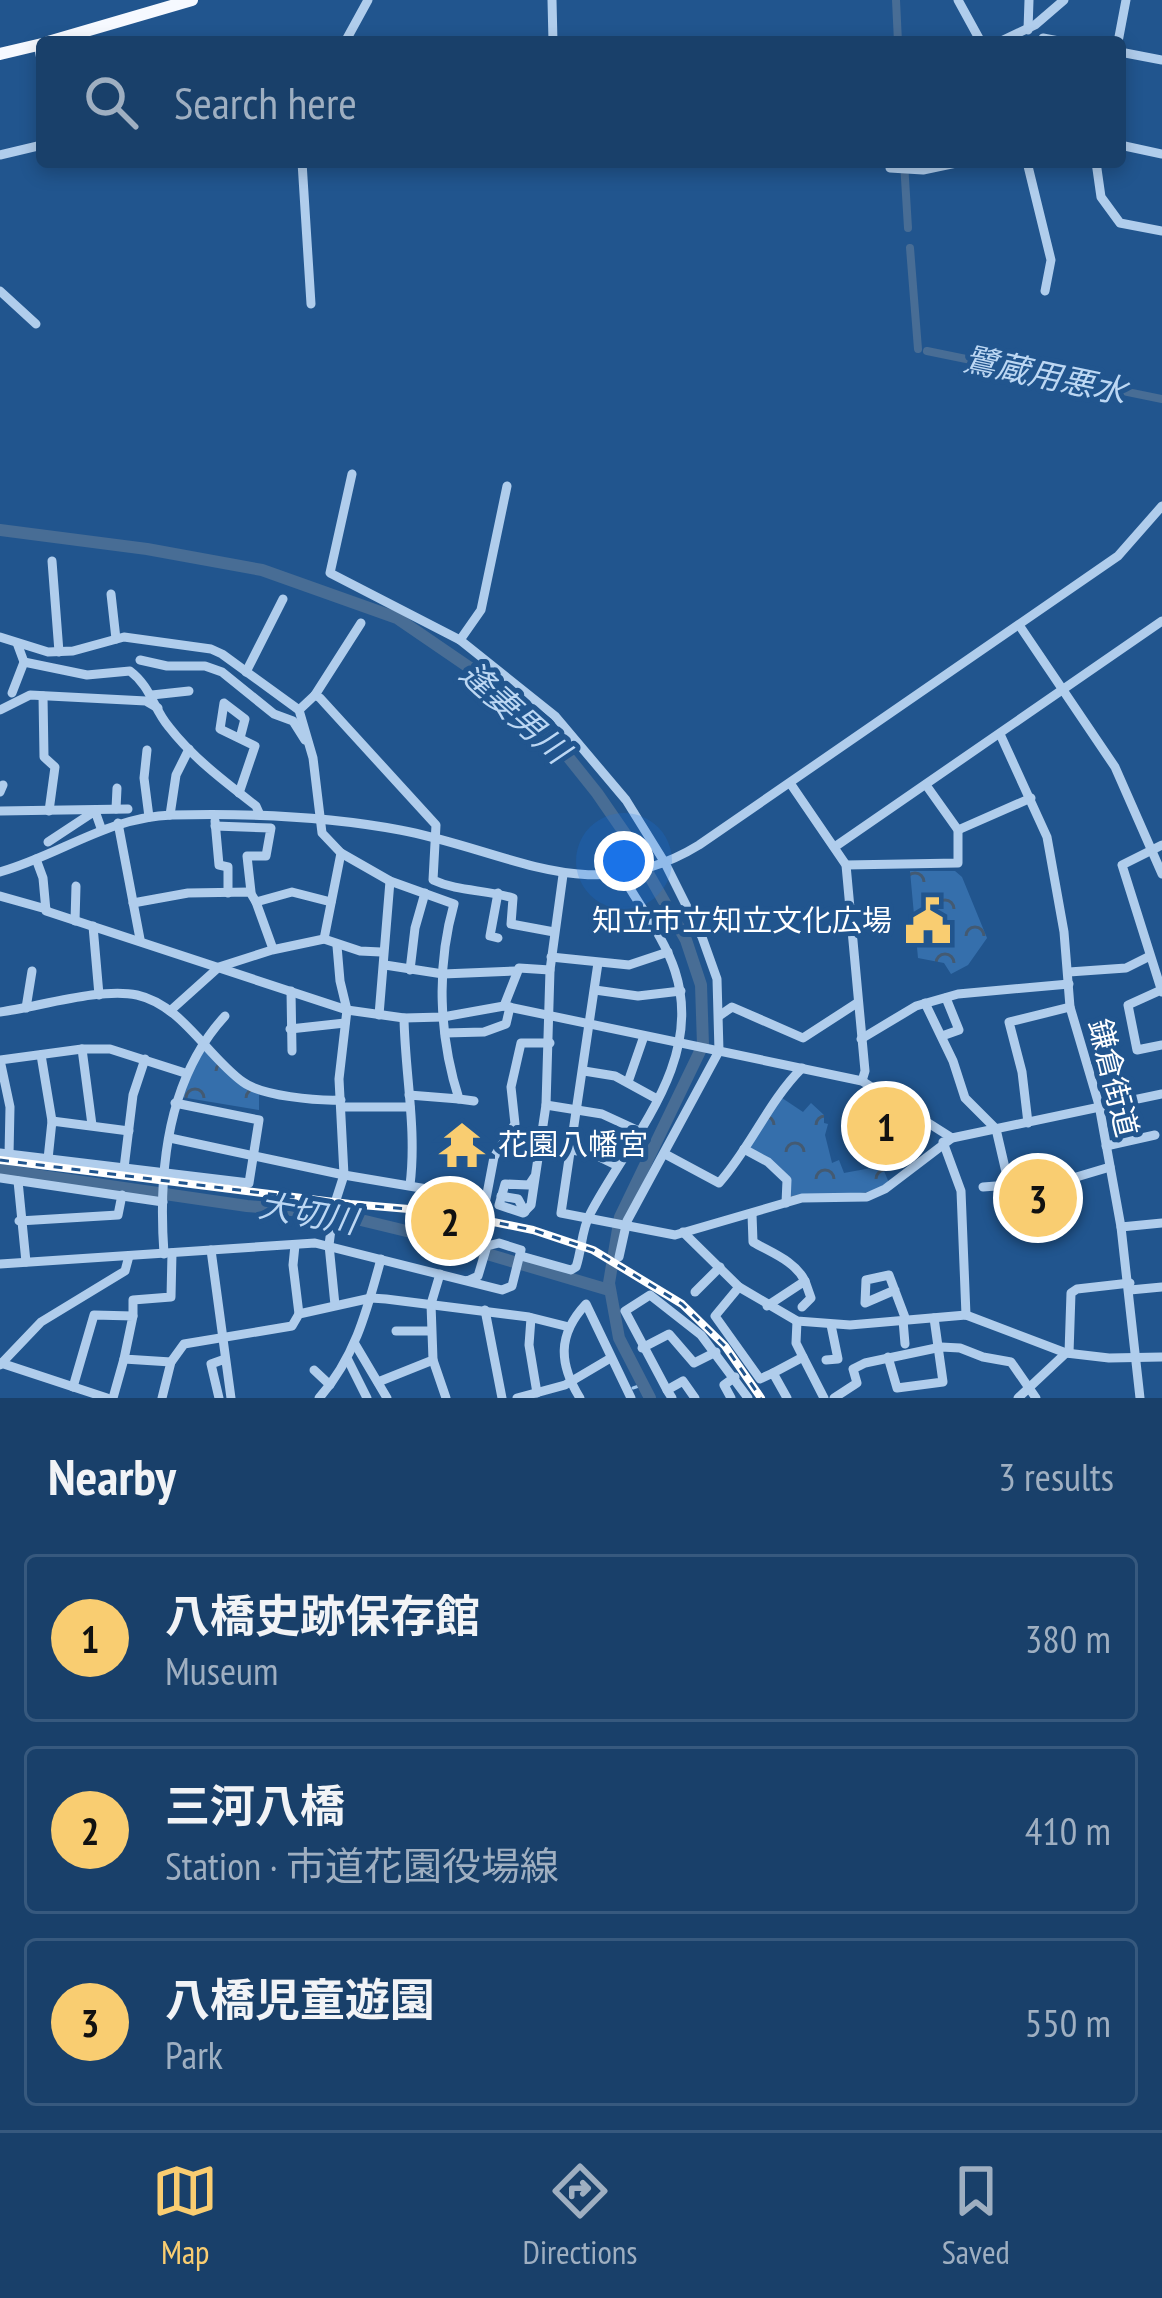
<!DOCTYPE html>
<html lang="en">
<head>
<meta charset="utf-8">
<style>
  :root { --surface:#19406a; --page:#264b72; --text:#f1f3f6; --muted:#9fafc1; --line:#37597e; --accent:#f9cd71 }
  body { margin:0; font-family:"PT Sans Narrow","Noto Sans JP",sans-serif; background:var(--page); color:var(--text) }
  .you { position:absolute; left:624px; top:861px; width:42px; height:42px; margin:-30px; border:9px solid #fff; border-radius:50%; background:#1a73e8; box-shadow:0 0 0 18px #1a73e833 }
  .badge { display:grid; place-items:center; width:78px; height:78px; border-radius:50%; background:var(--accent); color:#111; font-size:39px; font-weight:700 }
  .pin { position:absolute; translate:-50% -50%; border:6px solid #fff; box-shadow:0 3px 12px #0006 }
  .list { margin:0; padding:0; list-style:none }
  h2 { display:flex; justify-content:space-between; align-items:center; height:156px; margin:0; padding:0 48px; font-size:51px }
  h2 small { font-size:39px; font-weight:400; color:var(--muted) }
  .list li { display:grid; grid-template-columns:78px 1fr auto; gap:36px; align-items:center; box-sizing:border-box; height:168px; margin:0 24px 24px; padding:0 24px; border:3px solid var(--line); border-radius:12px }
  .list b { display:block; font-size:45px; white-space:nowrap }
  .list p { margin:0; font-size:39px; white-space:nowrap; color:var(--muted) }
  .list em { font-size:39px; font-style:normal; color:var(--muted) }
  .icon { flex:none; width:66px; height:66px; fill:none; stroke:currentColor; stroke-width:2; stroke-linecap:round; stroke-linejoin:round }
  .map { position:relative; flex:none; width:1162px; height:1398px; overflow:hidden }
  .search { position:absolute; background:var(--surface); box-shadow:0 6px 18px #0003; left:36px; right:36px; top:36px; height:132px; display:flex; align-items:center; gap:30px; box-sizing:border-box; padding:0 42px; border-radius:12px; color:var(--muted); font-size:45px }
  .sheet { height:732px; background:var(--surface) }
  nav { display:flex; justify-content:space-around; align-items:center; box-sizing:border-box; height:168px; border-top:3px solid var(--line); background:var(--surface); font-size:33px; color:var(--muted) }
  nav a { display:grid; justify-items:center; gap:6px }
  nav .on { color:var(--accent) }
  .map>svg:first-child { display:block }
  .forest { fill:url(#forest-crowns) }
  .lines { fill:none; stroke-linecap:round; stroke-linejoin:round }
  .stream { stroke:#a4c9ed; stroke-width:3 }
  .canal { stroke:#486d95; stroke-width:8 }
  .river { stroke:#486d95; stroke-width:12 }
  .minor { stroke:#b0cdec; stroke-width:9 }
  .major { stroke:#f6f9ff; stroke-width:12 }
  .rail-casing { stroke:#fff; stroke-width:8 }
  .rail { stroke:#21558e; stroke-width:3; stroke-dasharray:9; stroke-linecap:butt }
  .labels { text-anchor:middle; stroke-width:10; stroke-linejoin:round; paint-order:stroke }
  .poi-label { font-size:30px; fill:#fff; stroke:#21558e; text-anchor:end }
  .street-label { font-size:30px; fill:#fff; stroke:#21558e }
  .water-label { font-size:33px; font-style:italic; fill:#bcd7f3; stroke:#21558e }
</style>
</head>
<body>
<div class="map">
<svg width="1162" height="1398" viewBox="0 0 1162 1398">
  <defs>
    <pattern id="forest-crowns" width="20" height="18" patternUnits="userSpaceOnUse" patternTransform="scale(3)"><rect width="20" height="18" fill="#356fac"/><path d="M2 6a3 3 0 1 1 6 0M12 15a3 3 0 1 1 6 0" fill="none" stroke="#435a72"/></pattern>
  </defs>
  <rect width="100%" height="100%" fill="#21558e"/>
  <g class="forest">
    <path d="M 910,871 L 955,871 L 962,877 L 987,938 L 968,965 L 951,974 L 944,963 L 918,958 Z"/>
    <path d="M 203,1050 L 259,1092 L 259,1110 L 181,1097 Z"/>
    <path d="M 779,1096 L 803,1112 L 811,1103 L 824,1115 L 824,1123 L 828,1124 L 825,1135 L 832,1163 L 839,1160 L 844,1173 L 882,1166 L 889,1183 C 867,1200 818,1192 788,1198 L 790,1180 L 749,1146 Z"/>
  </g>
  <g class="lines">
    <path class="stream" d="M 633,1388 L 642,1385"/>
    <g class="canal">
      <path d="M 896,0 L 898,42"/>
      <path d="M 904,162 L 908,228"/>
      <path d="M 910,248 L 918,349"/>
      <path d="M 927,351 L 1162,399"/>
    </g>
    <g class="river">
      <path d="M 0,530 L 147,549 L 262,570 L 397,618 L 492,683 L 553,738 L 597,793 L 628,838 L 686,940 L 701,985 L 703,1045 L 620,1217 L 609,1283 L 619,1338 L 650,1398"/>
      <path d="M 0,1170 L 247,1206 L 336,1214 L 423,1235 L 609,1290"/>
    </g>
    <g class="minor">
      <path d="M 552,0 L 553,42"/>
      <path d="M 958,0 L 981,42"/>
      <path d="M 1028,30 L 1029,0"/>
      <path d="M 1043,38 L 1064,42"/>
      <path d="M 345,42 L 368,0"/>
      <path d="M 999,42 L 1035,25 L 1064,0"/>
      <path d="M 1118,42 L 1126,0"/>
      <path d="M 38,45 L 42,64"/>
      <path d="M 1120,52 L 1162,60"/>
      <path d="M 1120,145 L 1162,154"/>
      <path d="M 0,155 L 42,145"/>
      <path d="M 302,162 L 311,304"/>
      <path d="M 1027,162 L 1051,260 L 1045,291"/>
      <path d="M 1096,162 L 1101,197 L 1120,223 L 1162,231"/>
      <path d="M 890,168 L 923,170 L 961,162"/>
      <path d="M 0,291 L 36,324"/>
      <path d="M 352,474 L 330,573 L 460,640 L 555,716 L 626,800 L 665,863 L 702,937 L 717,979 L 719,1051 L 627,1221 L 619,1257"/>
      <path d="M 52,561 L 59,652"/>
      <path d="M 111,594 L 116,639"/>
      <path d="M 1019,625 L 1115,767 L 1162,874"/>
      <path d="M 0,637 L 48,652 L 73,651 L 124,637 L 211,649 L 222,654 L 299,710 L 313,758 L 322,833 L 341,853 L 390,881 L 454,904 C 436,967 439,1037 459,1099 L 474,1101"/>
      <path d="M 460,640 L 481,610 L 507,486"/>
      <path d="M 140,660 L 167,666 L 205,666 L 222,672 L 274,714 L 293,721 L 305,740"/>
      <path d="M 24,662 L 87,675 L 130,671 C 151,687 153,708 169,727 C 193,758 225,782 256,806 L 260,815"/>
      <path d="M 246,672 L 283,599"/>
      <path d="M 12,693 L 24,662 L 17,643"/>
      <path d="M 152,695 L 189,691"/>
      <path d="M 315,695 L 361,623"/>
      <path d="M 43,696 L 44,757 L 55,767 L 49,811"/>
      <path d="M 0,710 L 30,695 L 146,701 L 158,708"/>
      <path d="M 299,710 L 315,695 L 320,698 L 436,825 L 433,880 C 459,892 484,889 513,898 L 511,924 L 554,932"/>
      <path d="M 1000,734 L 1047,837 L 1064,932 L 1070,1007 L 1099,1105 L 1121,1227 L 1140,1398"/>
      <path d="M 147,750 L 144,778 L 149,817"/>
      <path d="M 790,783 L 846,865 L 865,1071 L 862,1081"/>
      <path d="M 0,792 L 3,785"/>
      <path d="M 239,793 L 255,746 L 220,729 L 224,703 L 245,719 L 240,738"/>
      <path d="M 116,809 L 117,788"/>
      <path d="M 0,811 L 128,809"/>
      <path d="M 170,815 L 176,775 L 189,749"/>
      <path d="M 215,821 L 219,865 L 228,867 L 228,893"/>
      <path d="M 118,823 L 140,939"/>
      <path d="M 215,826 L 271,828 L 266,856 L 247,856 L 251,892"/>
      <path d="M 958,830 L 1031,798"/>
      <path d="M 48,842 L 95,811 L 101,828"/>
      <path d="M 1162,845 L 1122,865 L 1162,992"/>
      <path d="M 836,846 L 1162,621"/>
      <path d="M 36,859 L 43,878 L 46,911 L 347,1010 L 404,1018 L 443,1017 L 504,1006 L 862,1081 L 952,1138"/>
      <path d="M 846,865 L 958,863 L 958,830 L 926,785"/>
      <path d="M 0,872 C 60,855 108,817 172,815 C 248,813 325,816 400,830 C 508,850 592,911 699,845 L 1118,556 L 1162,506"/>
      <path d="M 0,896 L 46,909"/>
      <path d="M 256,902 L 273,949"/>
      <path d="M 133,903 L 188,893 L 250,892 L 256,902 L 292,892 L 331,902"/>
      <path d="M 75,921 L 76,886"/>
      <path d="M 93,926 L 99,995"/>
      <path d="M 498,938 L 490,936 L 498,893"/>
      <path d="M 324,939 L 341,853"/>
      <path d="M 551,957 L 629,965 L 668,952"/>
      <path d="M 598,963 L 561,1213 L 675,1235 L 802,1198 L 867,1197 L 885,1189 L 952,1138 L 1162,1094"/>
      <path d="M 385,965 L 443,974 L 516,971"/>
      <path d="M 410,970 L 415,928 L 425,893"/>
      <path d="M 1069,972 L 1126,968 L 1148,957"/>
      <path d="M 595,990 L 638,996 L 681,991"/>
      <path d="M 1161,990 L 1128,1005 L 1137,1050 L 1162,1045"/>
      <path d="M 291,991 L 292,1051"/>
      <path d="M 925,1003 L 953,1061 L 965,1098 L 996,1129 L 1009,1185"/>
      <path d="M 504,1006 L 519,968 L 550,970"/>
      <path d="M 26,1008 L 32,971"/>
      <path d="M 170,1011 L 219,967 L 272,950 L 324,939 L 360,951 L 381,952"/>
      <path d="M 0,1012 C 38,1007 101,987 137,995 C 182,1005 207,1056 243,1082 C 262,1096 317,1101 341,1100"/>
      <path d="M 379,1015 L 390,881"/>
      <path d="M 719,1016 L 732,1007 L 803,1038 L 857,1003"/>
      <path d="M 404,1018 C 405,1074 417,1129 410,1185"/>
      <path d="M 290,1029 L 345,1023"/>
      <path d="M 445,1033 L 484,1032 L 506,1024 L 510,1007"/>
      <path d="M 942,1036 L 959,1030 L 946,998"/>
      <path d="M 861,1039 L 916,1006 L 958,994 L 1069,984"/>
      <path d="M 41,1055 L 52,1121"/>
      <path d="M 584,1071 L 615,1076 L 657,1099"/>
      <path d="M 628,1082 L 644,1036"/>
      <path d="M 409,1095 L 459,1099"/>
      <path d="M 546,1105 L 602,1114 L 639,1131"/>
      <path d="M 341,1107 L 410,1107"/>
      <path d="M 1028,1123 L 1022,1072 L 1009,1022 L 1070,1007"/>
      <path d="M 92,1125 L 82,1049 L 110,1049 L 185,1073"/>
      <path d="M 170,1138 L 344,1175 L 486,1199 L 494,1157 L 515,1124 L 511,1087 L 521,1043 L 550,1043"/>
      <path d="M 943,1142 L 961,1191 L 966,1315"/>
      <path d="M 1106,1146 L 1155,1135"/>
      <path d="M 744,1149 L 768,1162 L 787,1180 L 786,1203"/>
      <path d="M 571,1150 L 591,1153 L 618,1166"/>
      <path d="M 0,1153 L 249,1183 L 259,1120 L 175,1103"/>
      <path d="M 665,1154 L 719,1183 C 751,1147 768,1102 802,1068"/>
      <path d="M 9,1155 L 10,1107 L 0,1060 L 82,1049"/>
      <path d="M 48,1159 L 52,1121 L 129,1131"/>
      <path d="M 124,1168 L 133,1095 L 145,1059"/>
      <path d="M 535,1176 L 529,1185 L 505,1184 L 499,1205 L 523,1213 L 531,1205 L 546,1105 L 550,970 L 563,875"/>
      <path d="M 0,1178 L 163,1202"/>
      <path d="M 18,1181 L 26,1262"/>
      <path d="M 983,1187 L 1009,1185 L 1012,1188 L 1063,1181 L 1110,1167"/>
      <path d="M 501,1196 L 518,1199 L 525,1212"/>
      <path d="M 752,1214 L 753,1242 C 772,1253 795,1261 805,1281"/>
      <path d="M 19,1221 L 118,1215 L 122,1195"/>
      <path d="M 1121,1227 L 1162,1223"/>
      <path d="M 683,1232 L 739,1287 L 797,1321 L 850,1325 L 966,1315 L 1066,1353 L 1109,1358 L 1162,1357"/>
      <path d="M 295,1245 L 293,1265 L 299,1314"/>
      <path d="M 211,1250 L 231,1398"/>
      <path d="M 164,1254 C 158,1171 167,1079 225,1016"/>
      <path d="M 521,1256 L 571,1270 L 576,1267 C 582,1250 581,1231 590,1214 C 629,1139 705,1063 675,971 C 664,937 640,907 622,875"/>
      <path d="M 0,1264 L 315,1243 L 502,1290 L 512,1286 L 521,1250 L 499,1243 L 487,1246 L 478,1276 L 467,1281"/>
      <path d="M 739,1287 L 715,1316 L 760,1379 L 773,1373 L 787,1398"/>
      <path d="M 895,1290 L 865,1303 L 866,1280 L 889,1275 L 906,1320"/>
      <path d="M 1130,1290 L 1162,1287"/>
      <path d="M 695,1292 L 720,1267"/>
      <path d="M 335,1305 L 329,1245 L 334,1206 L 344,1175 L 339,1079 L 347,1010 L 340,981 L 337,946"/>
      <path d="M 767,1306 L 805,1281 L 811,1298 L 802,1307"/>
      <path d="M 485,1310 L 502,1398"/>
      <path d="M 133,1316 L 133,1300 L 171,1297 L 172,1253"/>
      <path d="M 531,1318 L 529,1345 L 537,1393"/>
      <path d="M 903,1320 L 905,1344"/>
      <path d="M 797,1321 L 796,1343 L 803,1357"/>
      <path d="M 396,1331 L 431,1331"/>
      <path d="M 355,1344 L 387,1398"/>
      <path d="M 642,1348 L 669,1334 L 694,1363 L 716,1352"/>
      <path d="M 1069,1353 L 1071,1293 L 1077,1289 L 1130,1283"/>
      <path d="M 888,1357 L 897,1388 L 943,1382 L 934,1318"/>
      <path d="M 348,1360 L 367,1398"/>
      <path d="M 433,1360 L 446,1398"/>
      <path d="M 826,1360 L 838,1359 L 831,1325"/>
      <path d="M 171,1362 L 184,1344 L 292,1326 L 299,1314 L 371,1298 L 386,1299 L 529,1317 L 569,1327"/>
      <path d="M 1,1363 L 107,1398"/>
      <path d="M 0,1365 L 41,1322 L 125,1271 L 129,1256"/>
      <path d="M 314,1370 L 330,1385"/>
      <path d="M 773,1373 L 803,1357 L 824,1398"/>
      <path d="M 378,1382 L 433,1360 L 431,1304 L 440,1274"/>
      <path d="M 73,1387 L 94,1315 L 133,1316 L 124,1359 L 171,1362 L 162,1398"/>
      <path d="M 667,1390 L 625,1311 L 650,1295 L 701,1335 L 748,1398"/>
      <path d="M 113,1398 L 124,1359"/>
      <path d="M 219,1398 L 211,1364 L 225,1359"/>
      <path d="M 319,1398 C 355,1358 367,1310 381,1259"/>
      <path d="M 517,1398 L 565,1385 L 609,1359"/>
      <path d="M 580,1398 C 559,1364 557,1335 586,1304 L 631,1398"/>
      <path d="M 672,1398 L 667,1390 L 683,1381 L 695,1398"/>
      <path d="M 731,1398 L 724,1385 L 735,1377"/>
      <path d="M 834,1398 L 857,1383 L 853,1369 L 865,1363 L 941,1347 L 960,1348 L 983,1357 L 1011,1362 L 1036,1398"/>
      <path d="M 1018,1398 L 1066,1353"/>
    </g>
    <g class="major">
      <path d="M 48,42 L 192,0"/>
      <path d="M 0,54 L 42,44"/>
    </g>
    <defs>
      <path id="rail" d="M 0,1160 L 350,1204 L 444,1212 L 533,1230 L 593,1250 L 682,1304 L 725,1346 L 761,1398"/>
    </defs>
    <use href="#rail" class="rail-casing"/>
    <use href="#rail" class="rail"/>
  </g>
  <defs>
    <symbol id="civic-bare" viewBox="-9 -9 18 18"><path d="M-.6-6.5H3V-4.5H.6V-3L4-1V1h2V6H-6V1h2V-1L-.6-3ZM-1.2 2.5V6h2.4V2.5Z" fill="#f9cd71" stroke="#21558e" stroke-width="2.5" paint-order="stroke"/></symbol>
    <symbol id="temple-bare" viewBox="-9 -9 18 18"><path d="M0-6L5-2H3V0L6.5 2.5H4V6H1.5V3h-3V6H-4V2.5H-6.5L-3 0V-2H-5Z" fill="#f9cd71" stroke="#21558e" stroke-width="2.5" paint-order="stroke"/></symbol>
  </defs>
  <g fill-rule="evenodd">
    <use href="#civic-bare" x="895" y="888" width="66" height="66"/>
    <use href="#temple-bare" x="429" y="1112" width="66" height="66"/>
  </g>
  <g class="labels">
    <g class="poi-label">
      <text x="892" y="931">知立市立知立文化広場</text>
      <text x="498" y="1155" text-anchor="start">花園八幡宮</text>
    </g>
    <g class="street-label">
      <text transform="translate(1113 1078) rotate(76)" y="10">鎌倉街道</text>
    </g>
    <g class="water-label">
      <text transform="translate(1045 375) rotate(12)" y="12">鷺蔵用悪水</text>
      <text transform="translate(515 712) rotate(42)" y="12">逢妻男川</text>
      <text transform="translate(308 1213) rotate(10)" y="12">大切川</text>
    </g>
  </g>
</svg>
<div class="you"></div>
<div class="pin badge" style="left:886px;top:1126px">1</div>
<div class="pin badge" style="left:450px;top:1221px">2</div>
<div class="pin badge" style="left:1038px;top:1198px">3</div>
<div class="search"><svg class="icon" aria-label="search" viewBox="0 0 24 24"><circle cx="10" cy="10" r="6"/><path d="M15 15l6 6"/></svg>Search here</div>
</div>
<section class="sheet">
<h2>Nearby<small>3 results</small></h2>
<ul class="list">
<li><span class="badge">1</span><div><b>八橋史跡保存館</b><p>Museum</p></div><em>380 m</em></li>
<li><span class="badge">2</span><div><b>三河八橋</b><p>Station · 市道花園役場線</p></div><em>410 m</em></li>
<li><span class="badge">3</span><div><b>八橋児童遊園</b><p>Park</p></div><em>550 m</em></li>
</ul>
</section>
<nav>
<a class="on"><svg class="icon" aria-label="map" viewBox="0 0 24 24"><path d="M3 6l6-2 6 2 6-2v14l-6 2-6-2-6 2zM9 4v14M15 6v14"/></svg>Map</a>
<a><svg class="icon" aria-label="directions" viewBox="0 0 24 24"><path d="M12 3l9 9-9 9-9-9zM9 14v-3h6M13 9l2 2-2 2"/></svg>Directions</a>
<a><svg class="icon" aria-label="saved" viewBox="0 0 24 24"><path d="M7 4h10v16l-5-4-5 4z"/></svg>Saved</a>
</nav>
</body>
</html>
